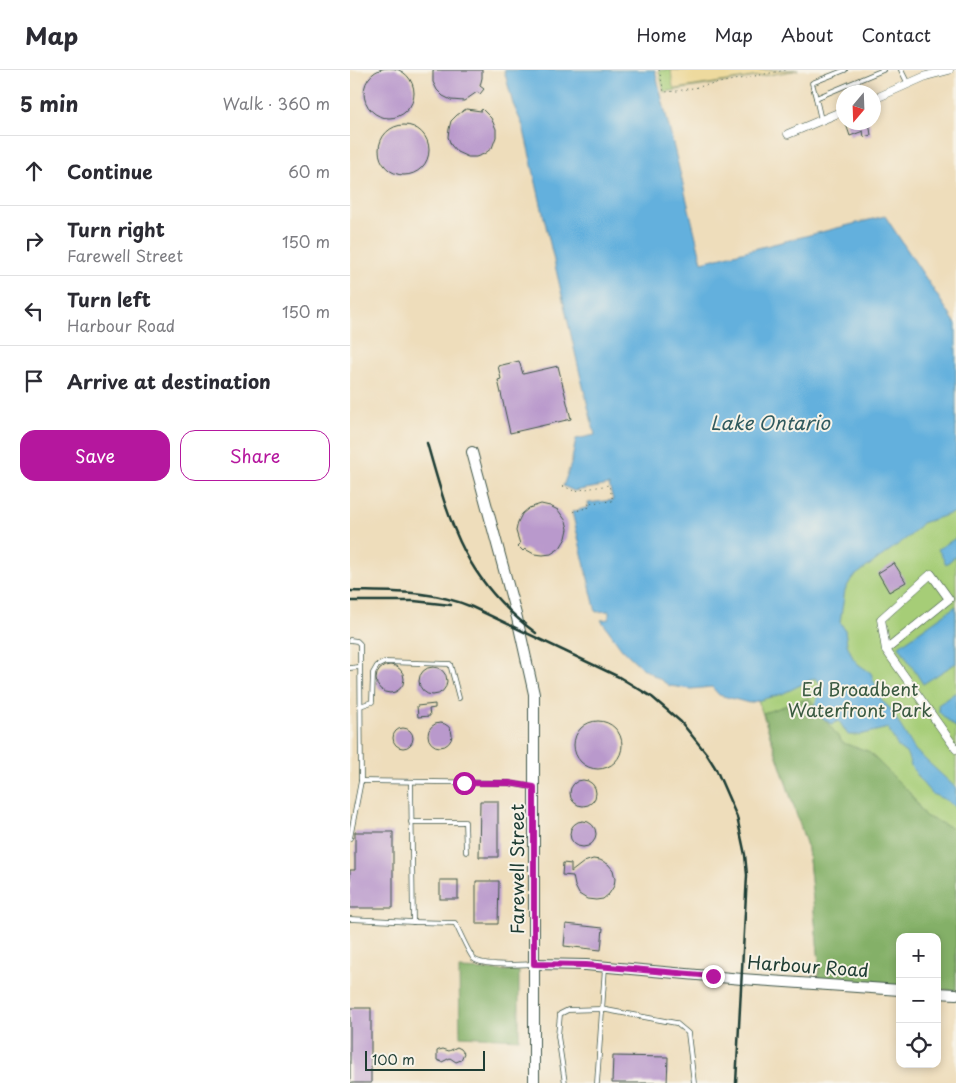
<!DOCTYPE html>
<html lang="en">
<head>
<meta charset="utf-8">
<style>
  :root { --surface:#fff; --page:#f7f7f7; --text:#2b2b33; --muted:#7c7c81; --line:#e1e1e2; --accent:#b5179e }
  body { margin:0; font-family:"Playpen Sans",sans-serif; background:var(--page); color:var(--text) }
  .controls { position:absolute; right:15px; bottom:15px; display:grid; overflow:hidden; border-radius:10px; box-shadow:0 2px 8px #0003 }
  .controls button { width:45px; height:45px; display:grid; place-items:center; padding:0; border:0; border-bottom:1px solid var(--line); background:var(--surface); color:var(--text); font:25px sans-serif }
  .compass { position:absolute; left:486px; top:15px; width:45px; height:45px; border-radius:50%; background:var(--surface); box-shadow:0 2px 8px #0003; rotate:199deg }
  .scale { position:absolute; left:15px; bottom:12px; width:120px; box-sizing:border-box; padding-left:5px; border:2px solid #1f3d34; border-top:0; font-size:14px; line-height:18px; white-space:nowrap; color:#1f3d34; -webkit-text-stroke:4px #f7f3e8; paint-order:stroke }
  .stop { position:absolute; width:15px; height:15px; margin:-11px; border:4px solid #b5179e; border-radius:50%; background:#fff }
  .stop.end { background:#b5179e; border-color:#fff; box-shadow:0 1px 5px #0008 }
  .list { margin:0; padding:0; list-style:none }
  h2 { display:flex; justify-content:space-between; align-items:center; height:65px; margin:0; padding:0 20px; font-size:21px }
  h2 small { font-size:16px; font-weight:400; color:var(--muted) }
  .list li { display:grid; grid-template-columns:32px 1fr auto; gap:15px; align-items:center; box-sizing:border-box; height:70px; padding:0 20px; border-top:1px solid var(--line) }
  .list b { display:block; font-size:19px; white-space:nowrap }
  .list p { margin:0; font-size:16px; white-space:nowrap; color:var(--muted) }
  .list em { font-size:16px; font-style:normal; color:var(--muted) }
  .actions { display:flex; gap:10px; padding:15px 20px }
  .actions a { flex:1; padding:11px 0; border:1px solid var(--accent); border-radius:15px; text-align:center; font-size:18px; color:var(--accent) }
  .actions .main { background:var(--accent); color:#fff }
  .icon { flex:none; width:28px; height:28px; fill:none; stroke:currentColor; stroke-width:2; stroke-linecap:round; stroke-linejoin:round }
  .map { position:relative; flex:none; width:606px; height:1013px; overflow:hidden }
  header { display:flex; align-items:center; gap:30px; box-sizing:border-box; height:70px; padding:0 25px; background:var(--surface); border-bottom:1px solid var(--line) }
  header strong { font-size:24px }
  nav { display:flex; gap:28px; margin-inline-start:auto; font-size:18px }
  main { display:flex }
  aside { flex:1; background:var(--surface) }
  .map>svg:first-child { display:block }
  .green { fill:#a6cd77; stroke:#628556 }
  .forest { fill:#84b068; stroke:#52764e }
  .sand { fill:#eeda9e; stroke:#868c69 }
  .water { fill:#64b0dd; stroke:#427688 }
  .building { fill:#b999cc }
  .lines { fill:none; stroke-linecap:round; stroke-linejoin:round }
  .service-casing { stroke:#3e5548; stroke-width:5.5 }
  .minor-casing { stroke:#3e5548; stroke-width:9 }
  .tertiary-casing { stroke:#3e5548; stroke-width:12 }
  .path { stroke:#3e5548; stroke-width:1; stroke-dasharray:1 4; stroke-linecap:butt }
  .service { stroke:#fff; stroke-width:4 }
  .minor { stroke:#fff; stroke-width:8 }
  .tertiary { stroke:#fff; stroke-width:10 }
  .rail { stroke:#1f3d34; stroke-width:2.5 }
  .route { stroke:#b5179e; stroke-width:6 }
  .labels { text-anchor:middle; stroke-width:4; stroke-linejoin:round; paint-order:stroke }
  .park-label { font-size:18px; fill:#3a5a41; stroke:#f7f3e8 }
  .street-label { font-size:18px; fill:#1f3d34; stroke:#f7f3e8 }
  .water-label { font-size:19px; font-style:italic; fill:#305a5e; stroke:#f7f3e8 }
</style>
</head>
<body>
<header>
<strong>Map</strong>
<nav><a>Home</a><a>Map</a><a>About</a><a>Contact</a></nav>
</header>
<main>
<aside>
<h2>5 min<small>Walk · 360 m</small></h2>
<ul class="list">
<li><svg class="icon" aria-label="ahead" viewBox="0 0 24 24"><path d="M12 20V5M6 11l6-6 6 6"/></svg><div><b>Continue</b></div><em>60 m</em></li>
<li><svg class="icon" aria-label="right" viewBox="0 0 24 24"><path d="M7 20v-9h11M14 6l5 5-5 5"/></svg><div><b>Turn right</b><p>Farewell Street</p></div><em>150 m</em></li>
<li><svg class="icon" aria-label="left" viewBox="0 0 24 24"><path d="M17 20v-9H6M10 6l-5 5 5 5"/></svg><div><b>Turn left</b><p>Harbour Road</p></div><em>150 m</em></li>
<li><svg class="icon" aria-label="arrive" viewBox="0 0 24 24"><path d="M6 21V4h12l-3 4 3 4H6"/></svg><div><b>Arrive at destination</b></div></li>
</ul>
<div class="actions"><a class="main">Save</a><a>Share</a></div>
</aside>
<div class="map">
<svg width="606" height="1013" viewBox="0 0 606 1013">
  <rect width="100%" height="100%" fill="#f7f3e8"/>
  <filter id="ink" filterUnits="userSpaceOnUse"><feTurbulence type="fractalNoise" baseFrequency=".02" numOctaves="2"/><feDisplacementMap in="SourceGraphic" scale="10" xChannelSelector="R" yChannelSelector="G"/><feConvolveMatrix kernelMatrix="1 2 1 2 8 2 1 2 1" color-interpolation-filters="sRGB"/></filter>
  <filter id="wash" filterUnits="userSpaceOnUse"><feTurbulence type="fractalNoise" baseFrequency=".0096" numOctaves="4" result="noise"/><feDisplacementMap in="SourceGraphic" scale="20" xChannelSelector="R" yChannelSelector="G"/><feGaussianBlur stdDeviation="1.12" result="paint"/><feColorMatrix in="noise" values="0 0 0 0 0 0 0 0 0 0 0 0 0 0 0 0 0 1.4 0 .05"/><feComposite in="paint" operator="in"/></filter>
  <g filter="url(#wash)">
    <rect width="100%" height="100%" fill="#edb"/>
    <g class="green">
      <path d="M 309,0 L 448,0 L 314,22 Z"/>
      <path d="M 606,422 L 606,921 L 587,867 L 550,867 L 469,911 L 469,892 L 458,779 L 402,612 L 482,501 Z"/>
    </g>
    <g class="forest">
      <path d="M 459,628 L 493,673 L 518,681 L 560,723 L 575,746 L 600,757 L 606,763 L 606,921 L 587,919 L 587,867 L 550,867 L 550,917 L 469,911 L 469,892 L 458,779 L 413,643 Z"/>
      <path d="M 109,899 L 169,901 L 169,969 L 110,966 Z"/>
    </g>
    <path class="sand" d="M 321,0 L 448,0 L 326,19 L 323,17 Z"/>
    <g class="water">
      <path d="M 154,0 L 305,0 L 352,192 L 535,146 L 606,254 L 606,442 L 572,453 L 561,465 L 502,508 L 495,520 L 490,552 L 495,560 L 497,574 L 503,588 L 508,594 L 521,603 L 524,612 L 531,622 L 531,630 L 543,641 L 545,647 L 565,680 L 606,718 L 606,738 L 596,730 L 582,724 L 574,715 L 561,696 L 557,684 L 548,677 L 538,658 L 509,665 L 498,665 L 489,651 L 481,654 L 470,646 L 464,636 L 473,616 L 465,608 L 432,624 L 399,633 L 369,625 L 362,617 L 341,619 L 320,616 L 291,597 L 272,579 L 251,550 L 259,549 L 259,541 L 246,542 L 222,442 L 239,437 L 238,433 L 263,430 L 259,415 L 224,421 L 213,416 L 221,394 L 226,369 L 245,365 L 230,304 L 173,56 L 163,34 Z"/>
      <path d="M 606,468 L 606,486 L 596,494 L 588,479 Z"/>
      <path d="M 606,536 L 606,593 L 573,614 L 549,576 Z"/>
      <path d="M 606,622 L 606,658 L 589,642 L 588,635 Z"/>
    </g>
    <g id="blocks">
      <g class="building">
        <circle cx="39" cy="23" r="25"/>
        <path d="M 83,0 L 132,0 L 132,8 L 130,16 L 134,19 L 130,24 L 127,22 L 114,31 L 101,30 L 93,26 L 87,20 L 83,12 Z"/>
        <path d="M 116,39 L 131,41 L 132,39 L 141,48 L 146,59 L 146,67 L 142,78 L 134,84 L 126,87 L 118,87 L 107,82 L 101,75 L 98,67 L 99,59 L 101,51 L 107,45 Z"/>
        <path d="M 500,52 L 519,52 L 521,65 L 514,67 L 513,61 L 500,66 L 496,54 Z"/>
        <circle cx="54" cy="80" r="25"/>
        <path d="M 169,291 L 173,304 L 208,296 L 221,349 L 160,363 L 148,310 L 151,309 L 148,296 Z"/>
        <path d="M 191,434 L 200,436 L 208,440 L 216,451 L 218,459 L 216,468 L 210,478 L 201,484 L 193,485 L 184,484 L 175,479 L 173,481 L 168,476 L 170,474 L 166,461 L 168,452 L 172,444 L 179,438 Z"/>
        <path d="M 544,493 L 556,512 L 539,522 L 528,503 Z"/>
        <circle cx="40" cy="609" r="14"/>
        <circle cx="83" cy="611" r="14"/>
        <path d="M 85,634 L 85,638 L 79,639 L 80,646 L 68,647 L 67,636 Z"/>
        <circle cx="248" cy="675" r="24"/>
        <circle cx="90" cy="665" r="12"/>
        <circle cx="53" cy="668" r="10"/>
        <circle cx="233" cy="723" r="13"/>
        <path d="M 130,731 L 148,731 L 148,787 L 129,787 Z"/>
        <circle cx="233" cy="764" r="13"/>
        <path d="M 5,762 L 43,762 L 43,838 L 0,838 L 0,800 L 5,800 Z"/>
        <path d="M 243,789 L 250,790 L 258,794 L 263,800 L 265,809 L 264,816 L 259,824 L 253,829 L 246,830 L 237,829 L 229,824 L 225,816 L 223,806 L 212,805 L 213,793 L 221,794 L 221,802 L 234,792 Z"/>
        <rect x="90" y="810" width="18" height="19"/>
        <path d="M 126,811 L 149,811 L 148,854 L 126,854 Z"/>
        <path d="M 216,854 L 253,858 L 251,880 L 214,876 Z"/>
        <rect x="0" y="938" width="21" height="75"/>
        <path d="M 107,977 L 111,979 L 114,983 L 111,990 L 106,992 L 100,988 L 92,992 L 87,990 L 87,981 L 89,980 L 93,979 L 99,981 Z"/>
        <path d="M 263,986 L 318,987 L 317,1013 L 262,1013 Z"/>
      </g>
    </g>
  </g>
  <g filter="url(#ink)">
    <use href="#blocks" fill-opacity="0" stroke="#3e5548" stroke-width="1"/>
    <g class="lines">
      <defs>
        <g id="service">
          <path d="M 551,0 L 558,14"/>
          <path d="M 466,28 L 462,13 L 495,0"/>
          <path d="M 471,50 L 466,28 L 533,0"/>
          <path d="M 0,570 L 7,571 L 10,574 L 11,711 L 0,768"/>
          <path d="M 0,598 L 9,597"/>
          <path d="M 10,636 L 22,632 L 23,603 L 27,596 L 35,592 L 100,594 L 109,628"/>
          <path d="M 11,711 L 159,713 L 182,717"/>
          <path d="M 61,752 L 115,752 L 116,782"/>
          <path d="M 0,849 L 63,852 L 61,713"/>
          <path d="M 63,852 L 105,853 C 109,860 119,884 124,889 C 132,896 171,895 183,894"/>
          <path d="M 215,1013 L 208,966 L 210,944 L 218,940 L 251,939 L 326,953 L 338,963 L 344,1013"/>
          <path d="M 247,1013 L 255,897"/>
        </g>
        <g id="minor">
          <path d="M 524,29 L 576,6 L 599,0"/>
          <path d="M 438,64 L 493,41"/>
          <path d="M 536,580 L 599,529 L 581,504 L 531,549 L 536,580 L 606,679"/>
        </g>
        <g id="tertiary">
          <path d="M 122,382 L 167,548 L 184,624 L 184,1013"/>
          <path d="M 185,894 L 236,895 L 392,909 L 550,920"/>
          <path d="M 587,923 L 606,924"/>
        </g>
      </defs>
      <use href="#service" class="service-casing"/>
      <use href="#minor" class="minor-casing"/>
      <use href="#tertiary" class="tertiary-casing"/>
      <g class="path">
        <path d="M 309,0 L 314,22 L 327,21 L 436,0"/>
        <path d="M 213,416 L 224,421 L 259,415 L 263,431 L 238,433 L 240,437 L 222,442"/>
      </g>
      <use href="#service" class="service"/>
      <use href="#minor" class="minor"/>
      <use href="#tertiary" class="tertiary"/>
      <g class="rail">
        <path d="M 77,373 C 100,454 114,510 186,563"/>
        <path d="M 0,521 C 43,522 81,520 122,537 L 269,607 L 302,627 L 331,652 L 356,683 L 366,699 L 387,747 L 395,785 L 397,805 L 386,1013"/>
        <path d="M 0,531 L 64,531 L 101,535"/>
      </g>
    </g>
  </g>
  <g class="lines" filter="url(#ink)">
    <path class="route" d="M 114,713 L 159,713 L 184,717 L 184,894 L 236,895 L 363,906"/>
  </g>
  <g class="labels">
    <g class="park-label">
      <text x="510" y="626">Ed Broadbent<tspan x="510" dy="21">Waterfront Park</tspan></text>
    </g>
    <g class="street-label">
      <text transform="translate(168 799) rotate(-90)" y="6">Farewell Street</text>
      <text transform="translate(458 897) rotate(4)" y="6">Harbour Road</text>
    </g>
    <g class="water-label">
      <text x="420" y="360">Lake Ontario</text>
    </g>
  </g>
</svg>
<div class="controls">
<button>+</button>
<button>−</button>
<button><svg class="icon" aria-label="locate" viewBox="0 0 24 24"><circle cx="12" cy="12" r="6"/><path d="M12 2v4M12 18v4M2 12h4M18 12h4"/></svg></button>
</div>
<svg class="compass" viewBox="-18 -18 36 36"><path d="M0-13l5 13h-10z" fill="#e53935"/><path d="M0 13l5-13h-10z" fill="#7c7c81"/></svg>
<div class="scale">100 m</div>
<div class="stop" style="left:114px;top:713px"></div>
<div class="stop end" style="left:363px;top:906px"></div>
</div>
</main>
</body>
</html>
